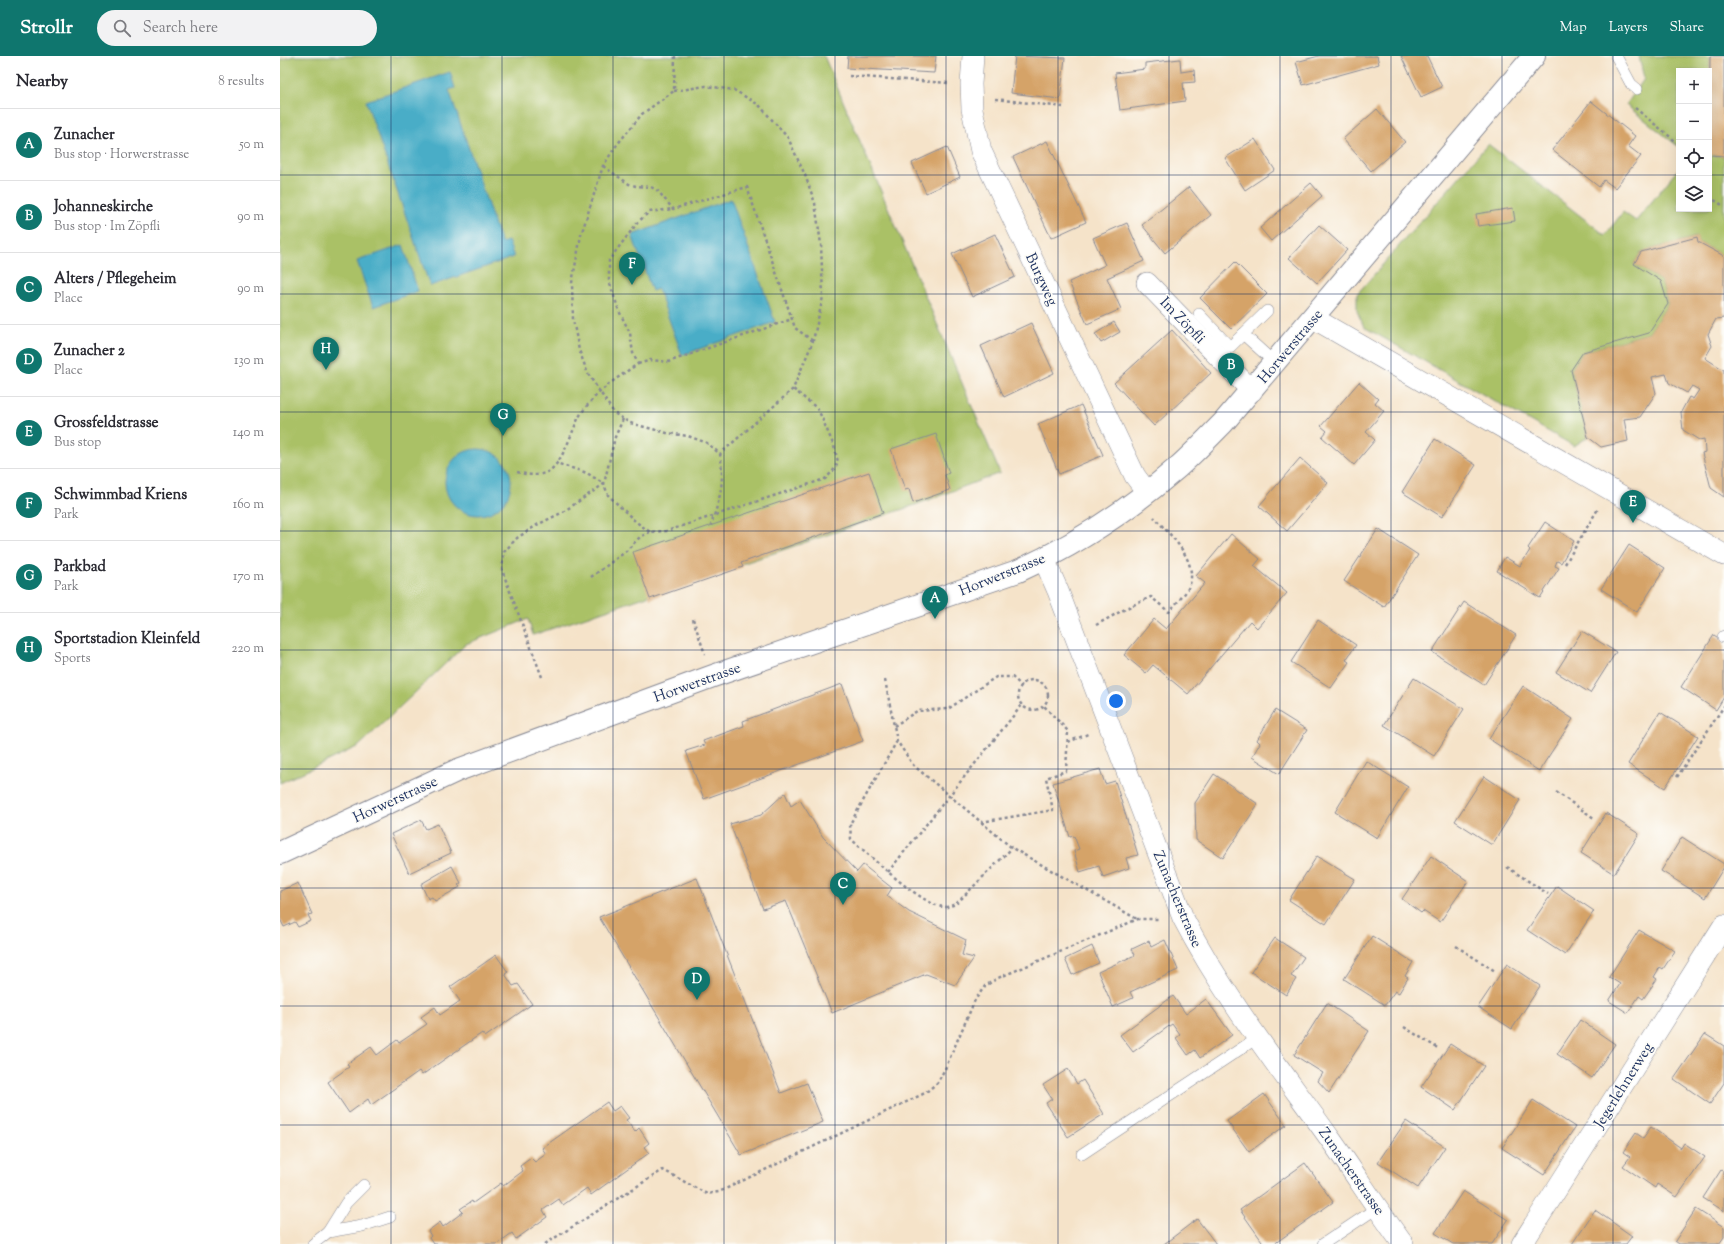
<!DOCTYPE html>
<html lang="en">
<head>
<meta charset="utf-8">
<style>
  :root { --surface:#fff; --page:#f2f2f3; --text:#2b2b33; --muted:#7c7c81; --line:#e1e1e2; --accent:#0f766e }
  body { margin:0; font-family:"Sorts Mill Goudy",serif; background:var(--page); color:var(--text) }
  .controls { position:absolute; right:12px; top:12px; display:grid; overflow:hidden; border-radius:0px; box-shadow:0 4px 16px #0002 }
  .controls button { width:36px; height:36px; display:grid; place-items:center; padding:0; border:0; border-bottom:1px solid var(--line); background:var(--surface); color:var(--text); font:20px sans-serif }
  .you { position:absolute; left:836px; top:645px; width:14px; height:14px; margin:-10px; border:3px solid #fff; border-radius:50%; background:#1a73e8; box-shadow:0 0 0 6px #1a73e833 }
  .badge { display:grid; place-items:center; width:26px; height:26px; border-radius:50%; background:var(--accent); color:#fff; font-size:13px; font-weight:700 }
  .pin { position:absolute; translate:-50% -33px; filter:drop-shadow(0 1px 2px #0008) }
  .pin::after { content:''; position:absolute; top:21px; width:14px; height:12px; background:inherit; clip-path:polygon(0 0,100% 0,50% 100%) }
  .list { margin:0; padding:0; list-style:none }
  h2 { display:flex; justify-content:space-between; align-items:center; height:52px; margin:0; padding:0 16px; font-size:17px }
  h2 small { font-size:13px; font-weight:400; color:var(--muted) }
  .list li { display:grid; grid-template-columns:26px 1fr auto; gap:12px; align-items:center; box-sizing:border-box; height:72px; padding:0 16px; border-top:1px solid var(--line) }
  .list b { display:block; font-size:15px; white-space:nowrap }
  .list p { margin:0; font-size:13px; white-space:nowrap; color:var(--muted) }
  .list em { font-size:13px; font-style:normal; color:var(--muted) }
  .icon { flex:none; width:22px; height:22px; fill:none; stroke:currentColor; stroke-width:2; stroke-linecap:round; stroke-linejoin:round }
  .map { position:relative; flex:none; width:1444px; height:1188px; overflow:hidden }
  header { display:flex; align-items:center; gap:24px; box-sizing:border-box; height:56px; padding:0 20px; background:var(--accent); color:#fff }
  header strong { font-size:19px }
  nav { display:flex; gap:22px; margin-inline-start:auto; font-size:14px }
  .search { width:280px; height:36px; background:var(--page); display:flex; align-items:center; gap:10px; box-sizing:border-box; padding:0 14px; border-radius:22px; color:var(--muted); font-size:15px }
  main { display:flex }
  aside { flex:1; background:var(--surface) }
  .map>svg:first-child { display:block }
  .green { fill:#aac166; stroke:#627862 }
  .water { fill:#48adc7; stroke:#326e92 }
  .building { fill:#d5a367 }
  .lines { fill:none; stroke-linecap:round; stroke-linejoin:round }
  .service-casing { stroke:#888994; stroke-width:12 }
  .minor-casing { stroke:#888994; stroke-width:22 }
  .tertiary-casing { stroke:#888994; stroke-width:24 }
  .path { stroke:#888994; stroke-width:2.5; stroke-dasharray:3 3; stroke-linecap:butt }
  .service { stroke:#fff; stroke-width:11 }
  .minor { stroke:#fff; stroke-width:21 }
  .tertiary { stroke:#fff; stroke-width:22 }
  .grid { fill:none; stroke:#1b2f5e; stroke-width:1; stroke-opacity:0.55 }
  .labels { text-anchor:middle; stroke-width:3.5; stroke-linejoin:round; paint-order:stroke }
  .street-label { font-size:15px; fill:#1b2f5e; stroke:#fdfcf7 }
</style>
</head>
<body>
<header>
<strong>Strollr</strong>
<div class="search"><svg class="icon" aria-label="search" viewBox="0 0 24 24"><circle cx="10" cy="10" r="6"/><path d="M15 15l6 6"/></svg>Search here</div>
<nav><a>Map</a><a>Layers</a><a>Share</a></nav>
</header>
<main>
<aside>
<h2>Nearby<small>8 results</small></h2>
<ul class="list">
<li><span class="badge">A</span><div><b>Zunacher</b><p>Bus stop · Horwerstrasse</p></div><em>50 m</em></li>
<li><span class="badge">B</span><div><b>Johanneskirche</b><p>Bus stop · Im Zöpfli</p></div><em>90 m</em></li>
<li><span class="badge">C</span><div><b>Alters / Pflegeheim</b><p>Place</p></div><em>90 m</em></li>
<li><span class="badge">D</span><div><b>Zunacher 2</b><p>Place</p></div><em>130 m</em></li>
<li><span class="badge">E</span><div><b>Grossfeldstrasse</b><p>Bus stop</p></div><em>140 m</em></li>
<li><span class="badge">F</span><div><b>Schwimmbad Kriens</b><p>Park</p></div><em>160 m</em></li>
<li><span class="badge">G</span><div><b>Parkbad</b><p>Park</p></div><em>170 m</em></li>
<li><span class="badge">H</span><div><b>Sportstadion Kleinfeld</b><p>Sports</p></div><em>220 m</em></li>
</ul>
</aside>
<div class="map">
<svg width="1444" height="1188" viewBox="0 0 1444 1188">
  <rect width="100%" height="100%" fill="#fdfcf7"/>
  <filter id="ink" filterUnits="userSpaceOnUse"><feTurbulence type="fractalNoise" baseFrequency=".025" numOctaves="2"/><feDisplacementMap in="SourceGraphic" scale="8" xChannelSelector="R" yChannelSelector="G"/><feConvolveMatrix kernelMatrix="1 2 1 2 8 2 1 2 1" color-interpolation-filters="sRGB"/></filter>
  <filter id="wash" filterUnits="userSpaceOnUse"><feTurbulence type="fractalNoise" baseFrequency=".012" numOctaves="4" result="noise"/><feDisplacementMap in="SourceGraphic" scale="16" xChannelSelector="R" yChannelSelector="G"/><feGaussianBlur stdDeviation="0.9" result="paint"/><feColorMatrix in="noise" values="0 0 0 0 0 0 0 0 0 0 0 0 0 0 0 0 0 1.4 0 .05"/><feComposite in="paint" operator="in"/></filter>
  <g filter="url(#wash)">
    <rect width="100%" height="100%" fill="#f5e3c9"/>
    <g class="green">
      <path d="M 14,0 L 544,0 L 720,417 L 635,449 L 253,579 L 248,563 L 186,588 L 79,690 L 0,727 L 0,4 Z"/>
      <path d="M 1359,0 L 1430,0 L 1429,32 L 1429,15 L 1399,15 L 1399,91 L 1346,49 L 1364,23 Z"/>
      <path d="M 1208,88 L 1325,179 L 1343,156 L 1356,165 L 1399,112 L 1399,153 L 1429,153 L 1429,99 L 1444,100 L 1444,200 L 1418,186 L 1416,181 L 1361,196 L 1354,208 L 1381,225 L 1388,248 L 1369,277 L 1303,296 L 1291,314 L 1308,381 L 1294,390 L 1084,271 L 1077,255 L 1077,238 Z"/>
    </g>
    <g class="water">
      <path d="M 170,16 L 175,32 L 169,34 L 221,187 L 228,185 L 234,201 L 150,230 L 86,45 Z"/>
      <path d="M 451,143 L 495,266 L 402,299 L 378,233 L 372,235 L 352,179 Z"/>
      <path d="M 123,189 L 138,235 L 93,251 L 77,205 Z"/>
      <circle cx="198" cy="426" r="33"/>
    </g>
    <g id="blocks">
      <g class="building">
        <path d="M 568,0 L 656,0 L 654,17 L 567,12 Z"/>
        <path d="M 735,0 L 785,2 L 780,43 L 731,37 Z"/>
        <path d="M 1039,0 L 1097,0 L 1099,8 L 1023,29 L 1016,6 Z"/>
        <path d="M 1121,0 L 1147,0 L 1162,31 L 1141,41 Z"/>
        <path d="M 1430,0 L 1444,0 L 1444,100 L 1429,99 Z"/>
        <path d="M 900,3 L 901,16 L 914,14 L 915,26 L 903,27 L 905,45 L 840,54 L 835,17 L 865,13 L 865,7 Z"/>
        <path d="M 1311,45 L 1355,80 L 1348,90 L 1361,100 L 1335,132 L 1324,124 L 1319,131 L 1272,94 Z"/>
        <path d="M 1097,53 L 1125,86 L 1091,115 L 1063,83 Z"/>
        <path d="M 975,83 L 995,114 L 965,134 L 945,102 Z"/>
        <path d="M 767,85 L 806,166 L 771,182 L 733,101 Z"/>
        <path d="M 667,91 L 680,121 L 646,137 L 632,107 Z"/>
        <path d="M 1031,127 L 1042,140 L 991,185 L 980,172 Z"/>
        <path d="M 909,131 L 931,159 L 885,197 L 862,169 Z"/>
        <path d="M 1233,152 L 1235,165 L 1198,170 L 1196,158 Z"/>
        <path d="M 847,167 L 864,205 L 827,222 L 841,253 L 807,268 L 789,226 L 825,209 L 813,182 Z"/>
        <path d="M 1039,169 L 1067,194 L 1037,227 L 1009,202 Z"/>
        <path d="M 715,178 L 735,221 L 692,241 L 672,198 Z"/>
        <path d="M 1417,181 L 1418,186 L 1444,200 L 1444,262 L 1436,263 L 1428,278 L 1432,290 L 1425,302 L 1444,314 L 1444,441 L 1431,432 L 1422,397 L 1425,396 L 1424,383 L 1419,384 L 1403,374 L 1401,356 L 1409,341 L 1413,343 L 1419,334 L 1412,330 L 1407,337 L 1389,327 L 1386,318 L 1372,321 L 1376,337 L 1360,361 L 1344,363 L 1348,385 L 1321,391 L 1308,381 L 1291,314 L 1303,296 L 1369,277 L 1388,248 L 1381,225 L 1354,208 L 1361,196 Z"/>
        <path d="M 955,206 L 987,238 L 951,273 L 920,242 Z"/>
        <path d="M 834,266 L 840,276 L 821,287 L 815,278 Z"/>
        <path d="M 751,267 L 774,317 L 724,341 L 701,290 Z"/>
        <path d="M 892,274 L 931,317 L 874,370 L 834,327 Z"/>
        <path d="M 1079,326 L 1098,343 L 1095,347 L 1104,355 L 1086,376 L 1095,384 L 1074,409 L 1042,381 L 1047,375 L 1041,370 Z"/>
        <path d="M 801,349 L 823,399 L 779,418 L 758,368 Z"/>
        <path d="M 656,378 L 669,417 L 665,419 L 670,434 L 633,447 L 629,433 L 625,434 L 611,393 Z"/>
        <path d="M 1155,383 L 1196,409 L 1162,461 L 1122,436 Z"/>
        <path d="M 1020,402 L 1048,427 L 1007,475 L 979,450 Z"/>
        <path d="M 589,416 L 603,457 L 461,507 L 463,511 L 370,543 L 353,496 Z"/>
        <path d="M 1265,466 L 1294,485 L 1281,507 L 1277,505 L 1275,510 L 1279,512 L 1260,542 L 1217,515 L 1225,501 L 1240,510 L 1250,494 L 1248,492 Z"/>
        <path d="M 1098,473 L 1138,499 L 1104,551 L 1064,525 Z"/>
        <path d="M 951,478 L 980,503 L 974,510 L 1007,537 L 977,572 L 970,565 L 908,638 L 873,609 L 866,617 L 844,599 L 874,563 L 886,573 L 925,527 L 916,520 Z"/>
        <path d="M 1349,489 L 1385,512 L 1357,556 L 1321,533 Z"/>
        <path d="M 1184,546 L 1236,579 L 1204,629 L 1152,596 Z"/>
        <path d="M 1038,564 L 1076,589 L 1066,604 L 1069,606 L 1051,632 L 1011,606 Z"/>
        <path d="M 1302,575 L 1336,596 L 1310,637 L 1276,616 Z"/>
        <path d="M 1434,579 L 1444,586 L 1444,641 L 1436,654 L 1401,631 Z"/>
        <path d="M 1134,622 L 1184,653 L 1154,700 L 1104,669 Z"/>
        <path d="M 562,628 L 583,685 L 424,743 L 406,695 L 425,689 L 423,685 L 464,670 L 463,665 Z"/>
        <path d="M 1243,630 L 1293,663 L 1259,715 L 1209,683 Z"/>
        <path d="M 995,654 L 1027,674 L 999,718 L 972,701 L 980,687 L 977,684 Z"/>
        <path d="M 1380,656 L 1418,680 L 1385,732 L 1348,708 Z"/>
        <path d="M 1086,705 L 1128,731 L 1097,782 L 1055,756 Z"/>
        <path d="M 820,713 L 825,728 L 835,725 L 858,799 L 846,802 L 849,812 L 823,821 L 819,810 L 800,816 L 794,795 L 799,793 L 794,780 L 790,781 L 773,727 Z"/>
        <path d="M 934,718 L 978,748 L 943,802 L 916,784 L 915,747 Z"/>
        <path d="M 1204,720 L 1240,744 L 1212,789 L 1175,765 Z"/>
        <path d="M 505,737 L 511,750 L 520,744 L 543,781 L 577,816 L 583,809 L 612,832 L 607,840 L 629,856 L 686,884 L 682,899 L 694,902 L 675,929 L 646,918 L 552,957 L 506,845 L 483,853 L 450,768 L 481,759 Z"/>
        <path d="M 1326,757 L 1359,778 L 1334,818 L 1301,797 Z"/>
        <path d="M 141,764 L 146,773 L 158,768 L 171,797 L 129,817 L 111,778 Z"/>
        <path d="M 1402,781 L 1444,808 L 1444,811 L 1425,842 L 1381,815 Z"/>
        <path d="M 1037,800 L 1075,823 L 1046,868 L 1009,844 Z"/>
        <path d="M 1151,800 L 1188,825 L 1160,866 L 1143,855 L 1141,857 L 1122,843 Z"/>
        <path d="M 172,810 L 181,827 L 178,829 L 180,831 L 155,845 L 152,841 L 148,843 L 141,828 Z"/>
        <path d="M 417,822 L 501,1037 L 527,1027 L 543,1066 L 461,1099 L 319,861 Z"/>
        <path d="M 18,827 L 32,858 L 28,859 L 31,865 L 18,871 L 15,866 L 4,871 L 0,863 L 0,835 Z"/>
        <path d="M 1277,830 L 1314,855 L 1285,899 L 1247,874 Z"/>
        <path d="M 1359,874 L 1395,895 L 1383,913 L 1380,911 L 1374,921 L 1377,923 L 1363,943 L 1359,940 L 1348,957 L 1329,945 L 1340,928 L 1329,921 Z"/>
        <path d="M 1092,880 L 1133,906 L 1125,920 L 1128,922 L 1119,937 L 1115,935 L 1105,949 L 1064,923 Z"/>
        <path d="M 995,882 L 1024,901 L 1011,920 L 1016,923 L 1006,939 L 971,916 Z"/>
        <path d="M 885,884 L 898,914 L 850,936 L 853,942 L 833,951 L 818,916 L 855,899 L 852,893 L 869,885 L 871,891 Z"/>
        <path d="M 812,890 L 819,907 L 792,919 L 785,903 Z"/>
        <path d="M 216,899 L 228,916 L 225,918 L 233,930 L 238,928 L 252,948 L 205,981 L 202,977 L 142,1019 L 139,1015 L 91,1049 L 88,1043 L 69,1057 L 48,1026 L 69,1011 L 67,1008 L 91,991 L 97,999 L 117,984 L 119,987 L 147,968 L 141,961 L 155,951 L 160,959 L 180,945 L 170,931 Z"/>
        <path d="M 1227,908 L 1260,930 L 1232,973 L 1198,951 Z"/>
        <path d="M 893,940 L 906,958 L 926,943 L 952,979 L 920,1002 L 915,994 L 908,999 L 896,982 L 900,979 L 892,968 L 853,996 L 840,979 Z"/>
        <path d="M 1047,947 L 1089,975 L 1049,1037 L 1038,1025 L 1043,1017 L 1014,999 Z"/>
        <path d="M 1300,964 L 1335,988 L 1312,1022 L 1277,998 Z"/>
        <path d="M 1425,978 L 1444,990 L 1444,1027 L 1430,1048 L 1394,1023 Z"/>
        <path d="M 1170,988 L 1204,1010 L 1175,1054 L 1141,1031 Z"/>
        <path d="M 788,1013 L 797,1028 L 803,1024 L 824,1058 L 788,1081 L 766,1047 L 772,1043 L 763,1029 Z"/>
        <path d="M 984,1038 L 1006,1069 L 969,1096 L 947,1065 Z"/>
        <path d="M 1253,1044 L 1295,1071 L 1264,1119 L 1222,1092 Z"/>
        <path d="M 327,1046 L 333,1055 L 340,1050 L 349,1062 L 346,1064 L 355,1076 L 359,1072 L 369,1087 L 364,1091 L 369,1097 L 311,1139 L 307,1132 L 283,1149 L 279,1143 L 263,1154 L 267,1161 L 236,1183 L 232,1177 L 217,1188 L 153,1188 L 149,1182 L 151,1180 L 148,1175 L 160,1166 L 163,1171 L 183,1156 L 180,1153 L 192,1145 L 193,1147 L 221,1127 L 223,1130 L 243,1115 L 240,1110 L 251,1102 L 255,1106 L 266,1098 L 262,1092 Z"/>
        <path d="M 1126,1065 L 1165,1091 L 1138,1132 L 1098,1106 Z"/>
        <path d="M 1371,1071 L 1401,1092 L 1404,1087 L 1425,1101 L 1397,1141 L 1377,1128 L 1375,1132 L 1343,1110 L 1350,1101 L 1343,1096 L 1356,1077 L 1363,1082 Z"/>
        <path d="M 1025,1107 L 1053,1146 L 994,1188 L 984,1188 L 960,1154 Z"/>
        <path d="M 1441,1114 L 1444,1116 L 1444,1155 L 1423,1142 Z"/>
        <path d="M 1183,1135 L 1228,1164 L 1212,1188 L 1173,1188 L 1155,1177 Z"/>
        <path d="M 1416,1153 L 1444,1171 L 1444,1181 L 1439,1188 L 1399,1188 L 1395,1185 Z"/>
        <path d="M 1315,1154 L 1352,1180 L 1346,1188 L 1292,1188 Z"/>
        <path d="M 917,1163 L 936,1188 L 884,1188 Z"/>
      </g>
    </g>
  </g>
  <g filter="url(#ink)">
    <use href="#blocks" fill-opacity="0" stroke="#888994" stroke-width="1"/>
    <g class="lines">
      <defs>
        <g id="service">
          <path d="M 1336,0 L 1351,28 L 1357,33"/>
          <path d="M 919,258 L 950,291 L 987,255"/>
          <path d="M 963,278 L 995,307"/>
          <path d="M 1443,581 L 1444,580"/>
          <path d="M 802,1098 L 977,982"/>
          <path d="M 48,1176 L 66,1147 L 84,1129"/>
          <path d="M 33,1188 L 48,1176 L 82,1170 L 110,1161"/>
          <path d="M 1043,1188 L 1097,1152"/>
        </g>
        <g id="minor">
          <path d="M 693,0 L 691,28 L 692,53 L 701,95 L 855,420 L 867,436"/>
          <path d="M 867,227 L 972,335"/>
          <path d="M 1033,262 L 1444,499"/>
          <path d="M 764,503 L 778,535 L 903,862 C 944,941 999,1011 1051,1084 C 1075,1118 1098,1154 1123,1188"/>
          <path d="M 1242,1188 L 1444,869"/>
        </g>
        <path id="tertiary" d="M 0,797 L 178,714 L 433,620 L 738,515 C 795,489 850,453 897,412 C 913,398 928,382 943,367 L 1254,0"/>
      </defs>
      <use href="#service" class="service-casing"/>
      <use href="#minor" class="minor-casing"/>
      <use href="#tertiary" class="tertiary-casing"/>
      <g class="path">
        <path d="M 395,0 L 394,35 L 362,58 L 336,90 L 323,110 L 301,179 L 292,227 L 293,264 L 299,294 L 308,318 L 334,357 L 350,367 L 387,377 L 408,380 L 427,387 L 440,398 C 445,427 440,442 431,469"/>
        <path d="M 569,20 L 668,27"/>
        <path d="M 394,35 L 426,30 L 454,34 L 479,49 L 508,82 L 525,119 L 535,147 L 541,188 L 543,241 L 533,285 L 513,333 L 440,398"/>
        <path d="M 715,43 L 783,51"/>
        <path d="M 1355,52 L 1399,88"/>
        <path d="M 323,110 L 349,128 L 356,130 L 371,131 L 378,135 L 393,153 L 467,131 L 515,272 L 533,285"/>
        <path d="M 1429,141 L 1444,150"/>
        <path d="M 358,308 L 371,304 L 388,306 L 512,263"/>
        <path d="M 343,363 L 335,381 L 324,428 L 328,439 L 355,465 L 370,476 L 387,475 L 545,423 L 553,415 L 558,406 L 554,390 L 538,353 L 513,333"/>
        <path d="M 237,416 C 248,419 258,421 269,415 C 283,406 292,375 299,361 C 313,338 336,322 358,308 L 353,297 L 350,277 L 339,255 L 329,225 L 329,204 L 358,166 L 369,156 L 393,153"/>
        <path d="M 1285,508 L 1318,453"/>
        <path d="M 311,521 L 344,497 L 360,481 L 370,476"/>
        <path d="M 413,563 L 425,598"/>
        <path d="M 816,569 L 847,552 L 871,541 L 889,556 C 894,549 908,536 910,528 C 917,502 889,478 874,461"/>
        <path d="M 262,621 L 222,514 L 224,496 L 237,482 L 257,469 L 283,456 L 324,428 L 307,417 L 276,407"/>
        <path d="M 605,624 L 617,685 L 633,709 L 732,792 L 857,863"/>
        <circle cx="753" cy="639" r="15"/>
        <path d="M 614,670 L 637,655 L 668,653 L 716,621 L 732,621 L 742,630"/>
        <path d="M 617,685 L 570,768 L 571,783 C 588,798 646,854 667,851 C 670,850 673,849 676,848 L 732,792"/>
        <path d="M 788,686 L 808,678"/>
        <path d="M 1397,721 L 1444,650"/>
        <path d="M 1276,736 L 1314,762"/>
        <path d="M 701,766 L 773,754 L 766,722 L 786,715 L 788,675 L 764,650"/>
        <path d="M 1227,811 L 1268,838"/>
        <path d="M 608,816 L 742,649"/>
        <path d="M 1176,890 L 1215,915"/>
        <path d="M 1124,971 L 1159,993"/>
        <path d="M 265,1188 L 383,1114 L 427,1138 L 439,1136 L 645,1037 L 657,1027 L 665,1013 L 695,944 L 705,930 L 718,922 L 858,863 L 878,863"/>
      </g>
      <use href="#service" class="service"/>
      <use href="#minor" class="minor"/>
      <use href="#tertiary" class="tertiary"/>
    </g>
  </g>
  <path class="grid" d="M 111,0 L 111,1188M 222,0 L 222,1188M 333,0 L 333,1188M 444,0 L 444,1188M 555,0 L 555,1188M 666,0 L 666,1188M 778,0 L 778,1188M 889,0 L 889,1188M 1000,0 L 1000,1188M 1111,0 L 1111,1188M 1222,0 L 1222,1188M 1333,0 L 1333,1188M 0,119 L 1399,119M 1429,119 L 1444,119M 0,238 L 1444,238M 0,356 L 1444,356M 0,475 L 1444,475M 0,594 L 1444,594M 0,713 L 1444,713M 0,832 L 1444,832M 0,950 L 1444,950M 0,1069 L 1444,1069"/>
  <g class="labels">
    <g class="street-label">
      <text transform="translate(762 223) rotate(65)" y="5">Burgweg</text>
      <text transform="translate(903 264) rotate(46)" y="5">Im Zöpfli</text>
      <text transform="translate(1010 290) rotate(-50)" y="5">Horwerstrasse</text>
      <text transform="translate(722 518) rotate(-22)" y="5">Horwerstrasse</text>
      <text transform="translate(417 626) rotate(-20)" y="5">Horwerstrasse</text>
      <text transform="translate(115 743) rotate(-25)" y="5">Horwerstrasse</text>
      <text transform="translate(898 843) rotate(67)" y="5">Zunacherstrasse</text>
      <text transform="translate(1343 1029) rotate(-58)" y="5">Jegerlehnerweg</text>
      <text transform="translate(1072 1115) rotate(55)" y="5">Zunacherstrasse</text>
    </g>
  </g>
</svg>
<div class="controls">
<button>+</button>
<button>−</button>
<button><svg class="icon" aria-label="locate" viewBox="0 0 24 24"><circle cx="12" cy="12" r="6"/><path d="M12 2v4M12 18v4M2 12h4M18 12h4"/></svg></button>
<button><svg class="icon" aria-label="layers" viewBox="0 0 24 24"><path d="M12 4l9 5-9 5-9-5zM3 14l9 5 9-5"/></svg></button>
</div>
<div class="you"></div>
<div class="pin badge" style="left:655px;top:563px">A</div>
<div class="pin badge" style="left:951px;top:330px">B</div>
<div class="pin badge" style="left:563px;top:849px">C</div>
<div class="pin badge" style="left:417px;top:944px">D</div>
<div class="pin badge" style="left:1353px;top:467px">E</div>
<div class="pin badge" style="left:352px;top:229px">F</div>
<div class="pin badge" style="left:223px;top:380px">G</div>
<div class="pin badge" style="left:46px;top:314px">H</div>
</div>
</main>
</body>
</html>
